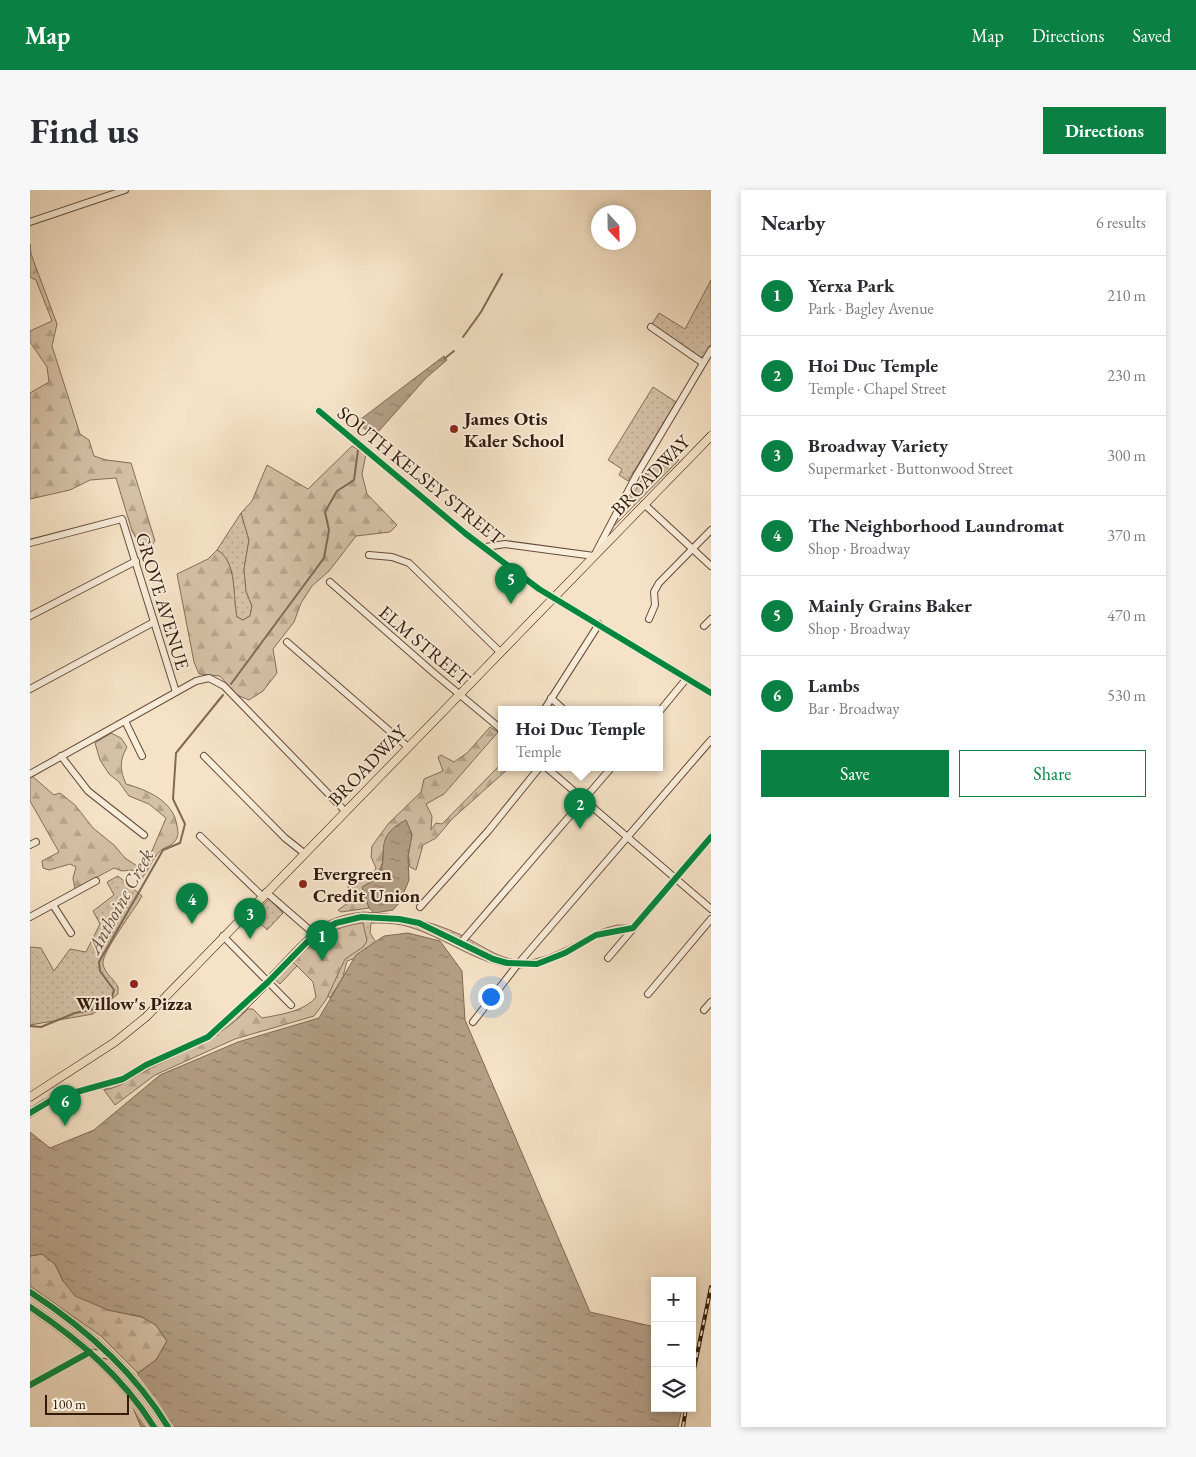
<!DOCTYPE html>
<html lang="en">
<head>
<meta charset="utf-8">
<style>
  :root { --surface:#fff; --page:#f7f7f7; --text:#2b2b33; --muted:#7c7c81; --line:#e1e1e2; --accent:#0b8043 }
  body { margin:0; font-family:"EB Garamond",serif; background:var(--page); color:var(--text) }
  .controls { position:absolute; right:15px; bottom:15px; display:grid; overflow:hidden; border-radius:0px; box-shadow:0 2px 8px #0003 }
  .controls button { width:45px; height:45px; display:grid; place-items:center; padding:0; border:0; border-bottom:1px solid var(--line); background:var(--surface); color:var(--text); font:25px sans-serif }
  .compass { position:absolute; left:561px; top:15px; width:45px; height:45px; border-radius:50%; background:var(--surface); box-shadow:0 2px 8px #0003; rotate:158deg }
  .scale { position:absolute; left:15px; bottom:12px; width:84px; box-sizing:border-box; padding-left:5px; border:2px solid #331a0b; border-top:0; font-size:14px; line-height:18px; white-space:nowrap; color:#331a0b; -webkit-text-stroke:4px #f9eddb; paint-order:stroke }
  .you { position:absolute; left:460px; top:806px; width:18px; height:18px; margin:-12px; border:4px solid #fff; border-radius:50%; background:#1a73e8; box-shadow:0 0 0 8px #1a73e833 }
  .badge { display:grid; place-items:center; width:32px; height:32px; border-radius:50%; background:var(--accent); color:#fff; font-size:16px; font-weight:700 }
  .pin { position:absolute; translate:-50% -41px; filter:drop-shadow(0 1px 2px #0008) }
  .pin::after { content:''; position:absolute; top:26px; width:18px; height:15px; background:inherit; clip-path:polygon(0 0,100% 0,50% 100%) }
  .popup { position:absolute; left:468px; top:516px; width:165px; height:65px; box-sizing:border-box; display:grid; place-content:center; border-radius:0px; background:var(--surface); filter:drop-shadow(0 1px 4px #0005); font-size:16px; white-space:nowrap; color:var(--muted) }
  .popup b { font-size:19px; color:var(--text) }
  .popup::after { content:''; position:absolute; left:50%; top:100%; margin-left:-10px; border:10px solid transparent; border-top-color:var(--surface) }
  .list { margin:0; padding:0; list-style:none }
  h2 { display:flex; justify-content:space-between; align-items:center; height:65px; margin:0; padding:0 20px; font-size:21px }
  h2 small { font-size:16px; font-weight:400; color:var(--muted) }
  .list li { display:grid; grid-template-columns:32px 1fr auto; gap:15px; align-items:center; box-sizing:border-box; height:80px; padding:0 20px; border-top:1px solid var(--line) }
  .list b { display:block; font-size:19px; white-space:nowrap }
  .list p { margin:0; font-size:16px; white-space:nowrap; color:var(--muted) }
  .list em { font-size:16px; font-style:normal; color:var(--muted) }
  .actions { display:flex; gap:10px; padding:15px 20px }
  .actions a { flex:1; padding:11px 0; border:1px solid var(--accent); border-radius:0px; text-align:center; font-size:18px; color:var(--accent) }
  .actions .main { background:var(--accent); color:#fff }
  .icon { flex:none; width:28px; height:28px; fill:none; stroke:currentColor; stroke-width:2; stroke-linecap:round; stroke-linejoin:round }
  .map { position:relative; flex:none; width:681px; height:1237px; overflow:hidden; border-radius:0px }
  header { display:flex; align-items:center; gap:30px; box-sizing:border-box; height:70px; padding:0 25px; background:var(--accent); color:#fff }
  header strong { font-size:24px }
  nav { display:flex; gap:28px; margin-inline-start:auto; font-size:18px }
  .intro { display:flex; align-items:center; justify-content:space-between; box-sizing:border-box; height:120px; padding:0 30px }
  h1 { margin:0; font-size:35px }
  .button { padding:12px 22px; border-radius:0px; background:var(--accent); color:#fff; font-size:18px; font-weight:700 }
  main { display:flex; gap:30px; padding:0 30px }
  aside { flex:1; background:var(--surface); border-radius:0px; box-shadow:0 2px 8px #0003 }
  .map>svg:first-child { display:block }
  .green { fill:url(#green-dots); stroke:#846e59 }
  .forest { fill:url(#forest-firs); stroke:#846e59 }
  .water { fill:url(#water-ripples); stroke:#806a55 }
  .pier { fill:#f6e3c7 }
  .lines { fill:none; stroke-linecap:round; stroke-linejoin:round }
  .stream { stroke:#806a55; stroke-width:2 }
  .minor-casing { stroke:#644c3a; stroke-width:8 }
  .major-casing { stroke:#331a0b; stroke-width:9 }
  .minor { stroke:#f9eddb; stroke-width:6 }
  .major { stroke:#f6e3c7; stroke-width:8 }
  .rail-casing { stroke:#331a0b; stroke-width:4 }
  .rail { stroke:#f9eddb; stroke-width:2; stroke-dasharray:5.5; stroke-linecap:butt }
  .cycleway-casing { stroke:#f9eddb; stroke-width:9 }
  .cycleway { stroke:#00873e; stroke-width:6 }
  .poi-dot { fill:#8f2418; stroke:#f9eddb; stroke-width:2 }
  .labels { text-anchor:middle; stroke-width:4; stroke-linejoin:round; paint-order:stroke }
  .poi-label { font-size:19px; font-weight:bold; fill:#331a0b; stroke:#f9eddb; text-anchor:start }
  .street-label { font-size:19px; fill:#331a0b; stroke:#f9eddb }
  .water-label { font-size:20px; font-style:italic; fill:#674f3d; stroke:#f9eddb }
</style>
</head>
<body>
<header>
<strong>Map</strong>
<nav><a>Map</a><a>Directions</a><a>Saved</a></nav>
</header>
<div class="intro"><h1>Find us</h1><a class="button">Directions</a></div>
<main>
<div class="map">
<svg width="681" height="1237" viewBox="0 0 681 1237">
  <defs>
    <pattern id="green-dots" width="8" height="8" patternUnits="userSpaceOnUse" patternTransform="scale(1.25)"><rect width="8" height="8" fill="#d5c1a7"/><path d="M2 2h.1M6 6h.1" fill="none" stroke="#b7a58e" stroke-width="1.8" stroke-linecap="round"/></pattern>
    <pattern id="forest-firs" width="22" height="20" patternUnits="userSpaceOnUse" patternTransform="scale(1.25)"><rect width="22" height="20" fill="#d5c1a7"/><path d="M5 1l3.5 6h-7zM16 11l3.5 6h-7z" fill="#b7a58e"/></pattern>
    <pattern id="water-ripples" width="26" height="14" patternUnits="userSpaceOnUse" patternTransform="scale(1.25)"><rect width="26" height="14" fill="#b49f87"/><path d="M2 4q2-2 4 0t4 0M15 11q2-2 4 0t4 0" fill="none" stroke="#93816d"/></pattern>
  </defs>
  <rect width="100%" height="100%" fill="#f6e3c7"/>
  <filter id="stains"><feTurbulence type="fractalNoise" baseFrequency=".004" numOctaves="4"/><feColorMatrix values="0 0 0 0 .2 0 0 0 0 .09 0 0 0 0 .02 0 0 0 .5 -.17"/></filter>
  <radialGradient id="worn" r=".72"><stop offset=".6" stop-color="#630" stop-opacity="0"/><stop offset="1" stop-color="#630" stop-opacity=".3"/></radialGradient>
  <g class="green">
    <path d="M 681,90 L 681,154 L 673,167 L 670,167 L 622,134 L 629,123 L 655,139 Z"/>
    <path d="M 623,197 L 646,212 L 598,291 L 589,285 L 592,279 L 578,270 Z"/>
    <path d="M 644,265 L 649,270 L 581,339 L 616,283 L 618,285 L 627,274 L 631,278 L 634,275 L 636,276 Z"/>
    <path d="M 211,323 L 219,350 L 214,379 L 216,401 L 222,416 L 220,426 L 213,430 L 207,427 C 202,406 208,372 187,360 Z"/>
    <path d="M 88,686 L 112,706 C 105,719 71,763 73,774 C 75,784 84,789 88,797 L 88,804 L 63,824 L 0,835 L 0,757 L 11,758 L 24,781 L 40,759 L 56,762 L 70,734 L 63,721 L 84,705 L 77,692 Z"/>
    <path d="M 239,709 L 253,723 L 237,740 L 223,726 Z"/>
    <path d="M 334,722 C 369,724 399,730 431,745 C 450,754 464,766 485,770 L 479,777 C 441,771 410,744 372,735 C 362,733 351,733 341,733 L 340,743 L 347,754 L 329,767 L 317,771 L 313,787 L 300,808 L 267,776 L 250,794 L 239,784 C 271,752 286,726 334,722 Z"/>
    <path d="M 587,735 L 599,735 C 591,745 580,743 568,748 C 537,761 526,775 489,778 C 498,768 511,769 523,763 C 546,754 563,740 587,735 Z"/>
    <path d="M 231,794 L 237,799 L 201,835 L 179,851 L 117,880 L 84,899 L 59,899 L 23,913 L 0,928 L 0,918 L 14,909 L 69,892 L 89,889 L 114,873 L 174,845 L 200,825 Z"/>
  </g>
  <g class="forest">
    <path d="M 0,54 L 1,64 L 27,134 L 22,156 L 50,244 L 59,250 L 64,266 L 76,270 L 101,273 L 125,351 L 119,358 L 111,356 L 102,341 L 86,288 L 60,290 L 40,300 L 0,309 L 0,203 L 19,192 L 17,177 L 0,152 L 0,141 L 22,131 L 6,90 L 0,87 Z"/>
    <path d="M 322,256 L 336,264 L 332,284 L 337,304 L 367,335 L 360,342 L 326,346 L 299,381 L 282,396 L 271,413 L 264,432 L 243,459 L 247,483 L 233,501 L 219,510 L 207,505 L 190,486 L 169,484 L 164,472 L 147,384 L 178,369 L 187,360 C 208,372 202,406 207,427 L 213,430 L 220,426 L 222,416 L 216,401 L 214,379 L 219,350 L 211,323 L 222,311 L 237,275 L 278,299 Z"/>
    <path d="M 460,537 L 468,542 L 414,604 L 396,614 L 402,626 L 401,640 L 406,633 L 412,634 L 471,574 L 471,578 L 479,578 L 422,629 L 406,648 L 393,655 L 386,680 L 380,677 L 378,666 L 382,644 L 376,631 L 352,663 L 353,672 L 345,689 L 333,697 L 339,718 L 311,722 L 308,720 L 318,713 L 318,694 L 326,687 L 341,687 L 346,678 L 341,667 L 342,656 L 359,633 L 391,602 L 394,589 L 413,581 L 408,567 L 411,565 L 424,572 L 437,563 Z"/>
    <path d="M 81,543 L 91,548 L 97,557 C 89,571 90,580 96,594 C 117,600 144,611 147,636 C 148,641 149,646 145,651 C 142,656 134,657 129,662 C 122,669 119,680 112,688 L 102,680 L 92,681 L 84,678 L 45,699 L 43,688 L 46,677 L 40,674 L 19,680 L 13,678 L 12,671 L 29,662 L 0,611 L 0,587 L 2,586 L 24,605 L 30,603 L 45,615 L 63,638 L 84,655 L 95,668 L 107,676 L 122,661 L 136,628 L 119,614 L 99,606 L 89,592 L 79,584 L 70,570 L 65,553 Z"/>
    <path d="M 333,733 L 337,751 L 333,757 L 315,769 L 296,810 L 284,826 L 205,849 L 125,885 L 85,915 L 74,900 C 90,898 104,886 119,879 C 155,860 189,849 218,819 L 223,819 L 232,828 C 249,825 276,821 286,807 L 283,792 L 263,772 C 284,751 303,736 333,733 Z"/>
    <path d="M 12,1064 L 25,1074 L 33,1091 L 78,1120 L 112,1127 L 126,1135 L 137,1151 L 126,1170 L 108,1183 L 71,1146 L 0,1096 L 0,1066 Z"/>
  </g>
  <g class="water">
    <path d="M 414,166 L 417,170 L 396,188 L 348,242 L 339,243 L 327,232 Z"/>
    <path d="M 376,630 L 382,645 L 378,666 L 379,690 L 370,712 L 363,720 L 344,723 L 339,718 L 332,697 C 337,694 343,692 346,688 C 363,666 339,649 376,630 Z"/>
    <path d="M 378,743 L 410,751 L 432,781 L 435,830 L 560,1122 L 625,1137 L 625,1218 L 652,1218 L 648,1237 L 111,1237 L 103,1218 L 108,1183 L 126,1170 L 137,1151 L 126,1135 L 112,1127 L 78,1120 L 45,1106 L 33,1091 L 25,1074 L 12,1064 L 0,1066 L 0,942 L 20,958 L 64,940 L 130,885 L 208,852 L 289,828 L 326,765 L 354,746 Z"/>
  </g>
  <path class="pier" d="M 106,1183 L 128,1212 L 144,1237 L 116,1237 L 101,1215 Z"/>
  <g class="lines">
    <g class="stream">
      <path d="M 433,147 L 451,122 L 472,84"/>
      <path d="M 414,169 L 424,161"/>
      <path d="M 201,494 L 294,368 L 299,340 L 295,322 L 307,301 L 324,290 L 328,260"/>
      <path d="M 0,836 L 11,837 L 45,823 L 69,818 L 82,807 L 84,800 L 70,781 L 69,772 L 133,660 L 150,653 L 155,634 L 143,609 L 146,563 L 193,505"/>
    </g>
    <defs>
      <g id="minor">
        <path d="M 0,32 L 95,0"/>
        <path d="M 621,137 L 673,173"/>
        <path d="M 289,221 L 436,344 L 509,399 L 681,503"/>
        <path d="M 614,314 L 681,376"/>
        <path d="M 0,353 L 92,329 L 146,502"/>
        <path d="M 456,357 L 475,354 L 564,366 L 606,286 L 681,160"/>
        <path d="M 339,365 L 362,367 L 379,373 L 470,462"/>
        <path d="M 300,392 L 405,484 L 471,539"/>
        <path d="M 0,426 L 106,371"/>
        <path d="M 619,429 L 625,415 L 624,402 L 629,393 L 681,340"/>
        <path d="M 674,436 L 681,429"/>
        <path d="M 257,452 L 378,557"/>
        <path d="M 0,499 L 124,432"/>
        <path d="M 521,508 L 534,520"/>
        <path d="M 514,520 L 569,434"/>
        <path d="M 629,522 L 657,488"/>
        <path d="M 95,531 L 112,566"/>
        <path d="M 31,566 L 58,601 L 114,645"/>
        <path d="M 174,566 L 255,648 L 274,663"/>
        <path d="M 517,578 L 681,719"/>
        <path d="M 0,584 L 166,491 L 179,488 L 194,496 L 315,621"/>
        <path d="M 170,646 L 232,706"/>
        <path d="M 0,655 L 6,652"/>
        <path d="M 236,702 L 282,742"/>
        <path d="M 23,715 L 41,743"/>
        <path d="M 390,717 L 459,640 L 509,578"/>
        <path d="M 0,727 L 66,691"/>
        <path d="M 193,746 L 261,815"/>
        <path d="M 434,749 L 581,578"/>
        <path d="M 578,768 L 681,647"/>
        <path d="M 618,804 L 681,729"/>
        <path d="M 674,820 L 681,812"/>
        <path d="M 443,832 L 488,774 L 681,550"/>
        <path d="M 0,1195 L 60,1162 L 80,1166"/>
      </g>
      <g id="major">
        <path d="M 0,907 L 85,852 L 116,827 L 681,246"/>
        <path d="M 0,1102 C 55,1138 104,1181 138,1237"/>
        <path d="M 0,1117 C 49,1150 92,1186 124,1237"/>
      </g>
    </defs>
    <use href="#minor" class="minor-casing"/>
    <use href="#major" class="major-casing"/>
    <use href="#minor" class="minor"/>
    <use href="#major" class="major"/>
    <defs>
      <g id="rail">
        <path d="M 662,1189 L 681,1097"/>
        <path d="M 653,1237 L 656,1218"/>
      </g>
    </defs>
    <use href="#rail" class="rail-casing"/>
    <use href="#rail" class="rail"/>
    <defs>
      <g id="cycleway">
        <path d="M 289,221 L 436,344 L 509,399 L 681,503"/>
        <path d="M 0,923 L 25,908 L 93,889 L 116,875 L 178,847 L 238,792 L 276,753 L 291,741 L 306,733 L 331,727 L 369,729 L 389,733 L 463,769 L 477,773 L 507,774 L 535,763 L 566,745 L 603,738 L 681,647"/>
        <path d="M 0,1102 C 55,1138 104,1181 138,1237"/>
        <path d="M 0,1117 C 49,1150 92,1186 124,1237"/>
        <path d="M 0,1195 L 60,1162"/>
      </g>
    </defs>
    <use href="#cycleway" class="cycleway-casing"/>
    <use href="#cycleway" class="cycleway"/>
  </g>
  <g class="poi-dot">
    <circle cx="424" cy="239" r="5"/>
    <circle cx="273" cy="694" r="5"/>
    <circle cx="104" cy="794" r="5"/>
  </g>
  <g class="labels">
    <g class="poi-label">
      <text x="434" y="235">James Otis<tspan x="434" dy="22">Kaler School</tspan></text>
      <text x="283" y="690">Evergreen<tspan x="283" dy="22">Credit Union</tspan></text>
      <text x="104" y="820" text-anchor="middle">Willow's Pizza</text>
    </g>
    <g class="street-label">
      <text transform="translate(391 285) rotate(39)" y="7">SOUTH KELSEY STREET</text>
      <text transform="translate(620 285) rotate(-46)" y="7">BROADWAY</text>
      <text transform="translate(133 411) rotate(73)" y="7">GROVE AVENUE</text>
      <text transform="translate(395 455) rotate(40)" y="7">ELM STREET</text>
      <text transform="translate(337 575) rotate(-46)" y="7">BROADWAY</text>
    </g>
    <g class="water-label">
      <text transform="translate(90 711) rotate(-61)" y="7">Anthoine Creek</text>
    </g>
  </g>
  <rect width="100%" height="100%" filter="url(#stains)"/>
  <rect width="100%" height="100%" fill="url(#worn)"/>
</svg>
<div class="controls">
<button>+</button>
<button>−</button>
<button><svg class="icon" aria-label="layers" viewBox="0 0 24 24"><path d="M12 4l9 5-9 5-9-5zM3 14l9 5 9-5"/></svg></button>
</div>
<svg class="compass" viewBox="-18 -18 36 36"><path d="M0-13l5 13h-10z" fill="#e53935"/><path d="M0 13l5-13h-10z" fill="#7c7c81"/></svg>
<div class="scale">100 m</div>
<div class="you"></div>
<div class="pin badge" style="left:292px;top:771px">1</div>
<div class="pin badge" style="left:550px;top:639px">2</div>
<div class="popup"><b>Hoi Duc Temple</b>Temple</div>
<div class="pin badge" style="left:220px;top:749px">3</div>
<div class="pin badge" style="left:162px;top:734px">4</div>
<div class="pin badge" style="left:481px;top:414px">5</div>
<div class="pin badge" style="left:35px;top:936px">6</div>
</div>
<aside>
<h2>Nearby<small>6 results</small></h2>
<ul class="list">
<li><span class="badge">1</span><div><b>Yerxa Park</b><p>Park · Bagley Avenue</p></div><em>210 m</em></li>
<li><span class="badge">2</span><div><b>Hoi Duc Temple</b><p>Temple · Chapel Street</p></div><em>230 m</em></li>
<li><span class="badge">3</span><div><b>Broadway Variety</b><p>Supermarket · Buttonwood Street</p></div><em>300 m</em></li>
<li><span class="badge">4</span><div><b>The Neighborhood Laundromat</b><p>Shop · Broadway</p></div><em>370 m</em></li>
<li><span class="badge">5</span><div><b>Mainly Grains Baker</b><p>Shop · Broadway</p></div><em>470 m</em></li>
<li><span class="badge">6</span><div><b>Lambs</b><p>Bar · Broadway</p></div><em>530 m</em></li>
</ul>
<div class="actions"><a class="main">Save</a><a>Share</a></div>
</aside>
</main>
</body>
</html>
